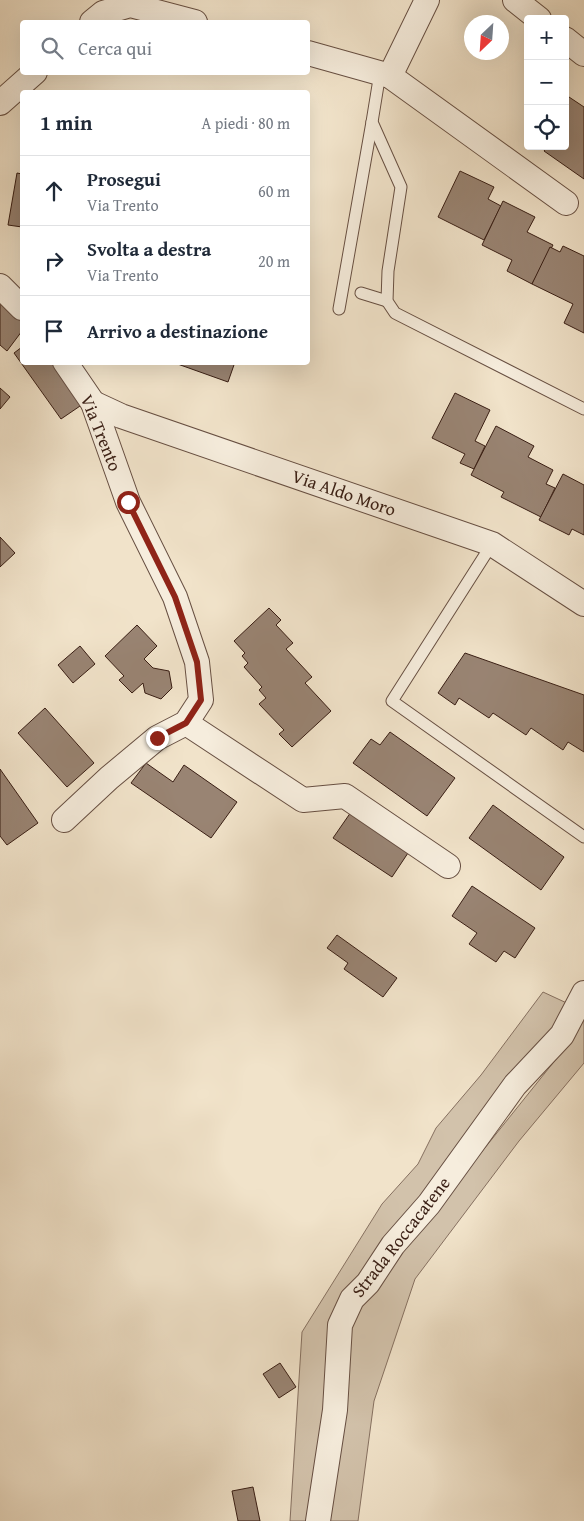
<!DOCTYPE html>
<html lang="it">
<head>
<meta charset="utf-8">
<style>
  :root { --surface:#fff; --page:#f6f6f7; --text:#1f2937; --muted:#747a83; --line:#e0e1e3 }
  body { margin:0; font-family:"Gentium Book Plus",serif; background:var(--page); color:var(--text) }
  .controls { position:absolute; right:15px; top:15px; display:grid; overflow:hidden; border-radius:5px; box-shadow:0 5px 20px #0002 }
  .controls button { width:45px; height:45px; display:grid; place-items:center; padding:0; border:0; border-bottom:1px solid var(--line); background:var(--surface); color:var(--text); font:25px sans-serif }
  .compass { position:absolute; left:464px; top:15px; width:45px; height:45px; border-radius:50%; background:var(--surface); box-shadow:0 5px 20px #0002; rotate:205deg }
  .stop { position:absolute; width:15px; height:15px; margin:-11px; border:4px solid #8f2418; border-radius:50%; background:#fff }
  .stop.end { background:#8f2418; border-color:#fff; box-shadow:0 1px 5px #0008 }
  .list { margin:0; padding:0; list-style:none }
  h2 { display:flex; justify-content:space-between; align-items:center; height:65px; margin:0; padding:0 20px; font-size:21px }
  h2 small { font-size:16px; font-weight:400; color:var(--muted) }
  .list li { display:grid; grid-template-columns:32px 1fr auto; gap:15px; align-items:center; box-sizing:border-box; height:70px; padding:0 20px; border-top:1px solid var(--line) }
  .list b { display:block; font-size:19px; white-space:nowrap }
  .list p { margin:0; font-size:16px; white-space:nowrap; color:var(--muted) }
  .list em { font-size:16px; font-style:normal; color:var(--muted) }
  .icon { flex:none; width:28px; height:28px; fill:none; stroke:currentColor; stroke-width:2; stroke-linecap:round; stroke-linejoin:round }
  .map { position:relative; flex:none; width:584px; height:1521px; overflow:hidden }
  .search { position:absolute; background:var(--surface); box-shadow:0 5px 20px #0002; left:20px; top:20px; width:290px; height:55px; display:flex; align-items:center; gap:12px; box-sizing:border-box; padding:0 18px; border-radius:5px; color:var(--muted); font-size:19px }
  .panel { position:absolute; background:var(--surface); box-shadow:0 5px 20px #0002; left:20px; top:90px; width:290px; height:275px; border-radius:5px }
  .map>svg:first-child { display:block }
  .green { fill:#d2c2ab; stroke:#867060 }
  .building { fill:#998473; stroke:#391e14 }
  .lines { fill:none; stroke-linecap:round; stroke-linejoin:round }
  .lane-casing { stroke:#674f42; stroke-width:13 }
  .street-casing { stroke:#674f42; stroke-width:26 }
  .lane { stroke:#f6eddd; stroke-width:11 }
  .street { stroke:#f6eddd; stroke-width:24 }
  .route { stroke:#8f2418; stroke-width:6 }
  .labels { text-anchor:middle; stroke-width:4; stroke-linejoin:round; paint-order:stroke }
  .street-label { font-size:18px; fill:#391e14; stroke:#f6eddd }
</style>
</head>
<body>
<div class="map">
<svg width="584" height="1521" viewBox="0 0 584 1521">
  <rect width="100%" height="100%" fill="#f1e3ca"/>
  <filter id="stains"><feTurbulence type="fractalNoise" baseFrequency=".004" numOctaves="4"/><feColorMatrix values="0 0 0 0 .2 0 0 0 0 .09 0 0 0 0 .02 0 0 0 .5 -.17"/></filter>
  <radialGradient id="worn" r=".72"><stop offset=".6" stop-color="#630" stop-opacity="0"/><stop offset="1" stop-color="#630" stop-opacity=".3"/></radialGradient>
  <g class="green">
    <path d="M 543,992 L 571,1005 L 348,1294 L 310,1521 L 290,1521 L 302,1332 L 382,1204 L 418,1164 L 436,1128 L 481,1075 Z"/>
    <path d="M 584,1015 L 584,1063 L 519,1141 L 415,1279 L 374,1401 L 358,1521 L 325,1521 L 348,1329 L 364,1302 L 399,1255 L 569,1043 Z"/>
  </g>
  <g class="building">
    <path d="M 569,97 L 584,107 L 584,179 L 544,151 L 548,146 L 565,146 L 565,121 L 568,116 L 565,114 L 565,102 Z"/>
    <path d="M 460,171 L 494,187 L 488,199 L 501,206 L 484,240 L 438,217 Z"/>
    <path d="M 17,173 L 22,174 L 22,227 L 8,225 Z"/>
    <path d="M 503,201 L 535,217 L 527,232 L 553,245 L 532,284 L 507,271 L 512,260 L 482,245 Z"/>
    <path d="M 563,246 L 584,256 L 584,333 L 564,323 L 573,304 L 532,284 L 550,247 L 560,252 Z"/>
    <path d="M 0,303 L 22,320 L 22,331 L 7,351 L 0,345 Z"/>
    <path d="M 22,347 L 22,362 L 54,362 L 83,404 L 61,419 L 14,353 Z"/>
    <path d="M 172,362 L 235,362 L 228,382 Z"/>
    <path d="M 0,388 L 10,397 L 0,409 Z"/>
    <path d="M 455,393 L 490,410 L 475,441 L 485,446 L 474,469 L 460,463 L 465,454 L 432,438 Z"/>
    <path d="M 496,426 L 534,446 L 528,457 L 553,470 L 546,484 L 555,488 L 541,517 L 501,497 L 504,492 L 471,475 Z"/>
    <path d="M 563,474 L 584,485 L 584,535 L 572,529 L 569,535 L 539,520 Z"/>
    <path d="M 0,537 L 15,553 L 0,567 Z"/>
    <path d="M 269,608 L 281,620 L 276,625 L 293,643 L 286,649 L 312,677 L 305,683 L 331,711 L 292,747 L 279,734 L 284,730 L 259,704 L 266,698 L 259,690 L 262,687 L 244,667 L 248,663 L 242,656 L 245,653 L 234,641 Z"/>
    <path d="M 137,625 L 157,646 L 144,659 L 153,668 L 169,671 L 172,688 L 161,699 L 145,693 L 143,683 L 132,693 L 119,680 L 124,676 L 105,656 Z"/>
    <path d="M 80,646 L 95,664 L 73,683 L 58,665 Z"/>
    <path d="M 465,653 L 584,695 L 584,752 L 568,742 L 563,750 L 531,728 L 526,735 L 493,713 L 489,718 L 459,698 L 455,705 L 438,693 Z"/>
    <path d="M 45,708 L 94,763 L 67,787 L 18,733 Z"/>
    <path d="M 390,732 L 455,778 L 427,816 L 353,763 L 371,739 L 380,745 Z"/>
    <path d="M 146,763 L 173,782 L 184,765 L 237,802 L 211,838 L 131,783 Z"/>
    <path d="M 0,769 L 38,823 L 7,845 L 0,836 Z"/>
    <path d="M 493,805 L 564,857 L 541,890 L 469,838 Z"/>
    <path d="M 351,812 L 410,850 L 392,877 L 333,838 Z"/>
    <path d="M 472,886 L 535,928 L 515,958 L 504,951 L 496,962 L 469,944 L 477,933 L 452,916 Z"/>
    <path d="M 337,935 L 397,978 L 383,997 L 344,969 L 348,963 L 327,948 Z"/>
    <path d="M 280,1363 L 296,1387 L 279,1398 L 263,1374 Z"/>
    <path d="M 253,1487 L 260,1521 L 238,1521 L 232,1491 Z"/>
  </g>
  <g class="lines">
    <defs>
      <g id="lane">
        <path d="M 380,73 L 372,122 L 401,187 L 388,271 L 387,301 L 395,313 L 584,409"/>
        <path d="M 361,293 L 387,301"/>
        <path d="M 339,309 L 372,122"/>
        <path d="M 492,544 L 392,701 L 584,837"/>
      </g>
      <g id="street">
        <path d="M 515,0 L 539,19"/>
        <path d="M 92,22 L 103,13 L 130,5 L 195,22"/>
        <path d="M 565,39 L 584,54"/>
        <path d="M 308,53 L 390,76 L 566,203"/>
        <path d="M 390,76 L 427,0"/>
        <path d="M 0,103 L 35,72"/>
        <path d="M 0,286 L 22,308"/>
        <path d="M 93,403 L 121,416 L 492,544 L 584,604"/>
        <path d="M 186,723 L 303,800 L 345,796 L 448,866"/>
        <path d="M 64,820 L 109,778 L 157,738 L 186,723 L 201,700 L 197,662 L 175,597 L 128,502 L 93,403 L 65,362"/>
        <path d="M 318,1521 L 335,1410 L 340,1325 L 352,1299 L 368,1283 L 393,1245 L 429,1204 L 515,1085 L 562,1035 L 584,993"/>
      </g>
    </defs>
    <use href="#lane" class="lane-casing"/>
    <use href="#street" class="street-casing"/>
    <use href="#lane" class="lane"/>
    <use href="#street" class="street"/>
  </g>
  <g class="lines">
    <path class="route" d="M 128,502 L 175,597 L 197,662 L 201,700 L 186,723 L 157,738"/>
  </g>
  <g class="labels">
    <g class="street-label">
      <text transform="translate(101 433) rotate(68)" y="6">Via Trento</text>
      <text transform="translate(344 493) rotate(19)" y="6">Via Aldo Moro</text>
      <text transform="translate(401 1237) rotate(-52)" y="6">Strada Roccacatene</text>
    </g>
  </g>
  <rect width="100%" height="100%" filter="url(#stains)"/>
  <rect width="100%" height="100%" fill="url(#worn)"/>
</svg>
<div class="controls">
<button>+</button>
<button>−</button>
<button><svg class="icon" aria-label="locate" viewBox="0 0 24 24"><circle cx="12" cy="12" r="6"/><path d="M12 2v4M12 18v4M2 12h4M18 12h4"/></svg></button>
</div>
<svg class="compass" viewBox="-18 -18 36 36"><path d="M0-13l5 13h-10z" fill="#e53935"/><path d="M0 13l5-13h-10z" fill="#747a83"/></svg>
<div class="stop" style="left:128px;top:502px"></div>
<div class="stop end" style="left:157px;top:738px"></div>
<div class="search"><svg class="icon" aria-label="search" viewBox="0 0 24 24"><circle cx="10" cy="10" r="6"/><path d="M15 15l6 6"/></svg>Cerca qui</div>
<section class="panel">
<h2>1 min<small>A piedi · 80 m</small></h2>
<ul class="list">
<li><svg class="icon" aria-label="ahead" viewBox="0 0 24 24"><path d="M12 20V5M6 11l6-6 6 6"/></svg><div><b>Prosegui</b><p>Via Trento</p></div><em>60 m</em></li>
<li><svg class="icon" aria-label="right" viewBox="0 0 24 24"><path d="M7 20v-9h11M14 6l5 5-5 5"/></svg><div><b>Svolta a destra</b><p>Via Trento</p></div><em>20 m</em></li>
<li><svg class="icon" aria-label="arrive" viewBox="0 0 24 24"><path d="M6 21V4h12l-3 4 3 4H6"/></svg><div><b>Arrivo a destinazione</b></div></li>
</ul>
</section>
</div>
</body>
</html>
